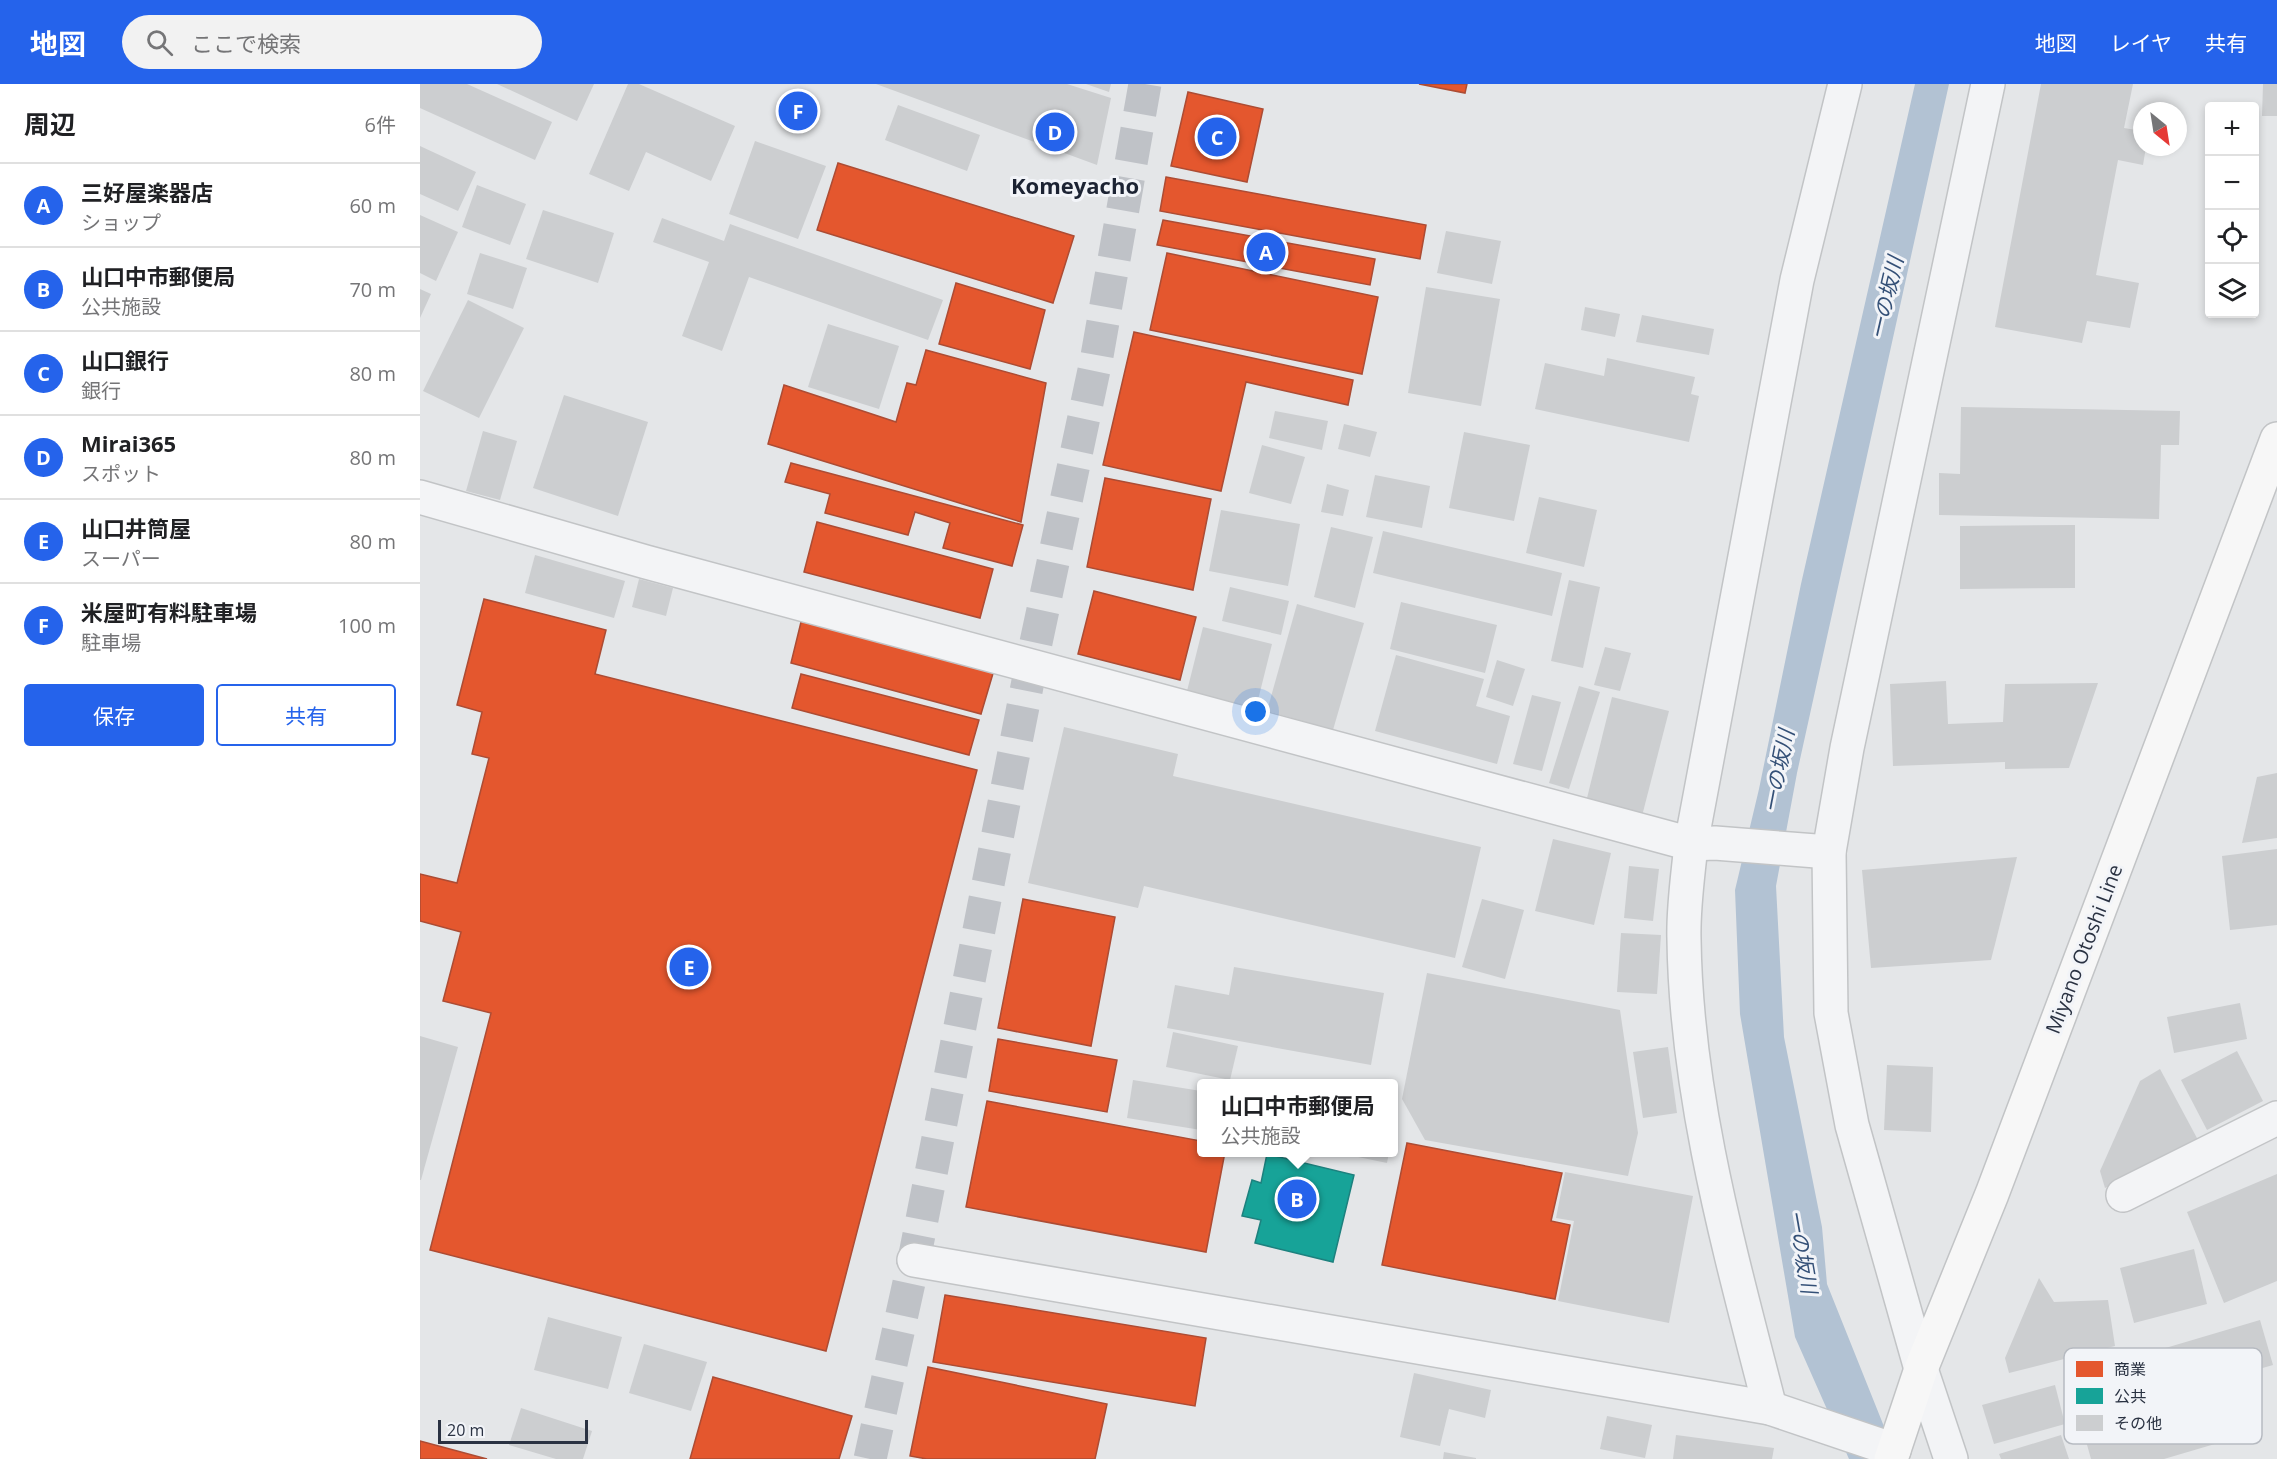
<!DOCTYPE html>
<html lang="ja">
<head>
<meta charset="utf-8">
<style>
  :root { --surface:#fff; --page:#f2f2f2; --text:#202124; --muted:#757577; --line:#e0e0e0; --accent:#2563eb }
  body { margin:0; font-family:"Open Sans","Noto Sans JP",sans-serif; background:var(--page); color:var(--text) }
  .controls { position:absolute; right:18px; top:18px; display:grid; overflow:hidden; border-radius:6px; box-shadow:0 3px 9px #0003 }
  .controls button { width:54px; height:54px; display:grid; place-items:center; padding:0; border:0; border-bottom:2px solid var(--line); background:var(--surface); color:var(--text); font:30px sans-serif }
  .compass { position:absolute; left:1713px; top:18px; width:54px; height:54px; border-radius:50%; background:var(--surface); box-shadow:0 3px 9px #0003; rotate:150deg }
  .scale { position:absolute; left:18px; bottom:15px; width:150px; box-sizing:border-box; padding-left:6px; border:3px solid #2a3242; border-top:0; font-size:16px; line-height:21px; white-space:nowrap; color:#2a3242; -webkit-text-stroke:4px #f2f4f8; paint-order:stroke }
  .you { position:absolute; left:836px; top:628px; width:21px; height:21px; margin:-15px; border:4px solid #fff; border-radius:50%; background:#1a73e8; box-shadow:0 0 0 9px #1a73e833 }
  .badge { display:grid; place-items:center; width:39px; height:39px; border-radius:50%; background:var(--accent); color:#fff; font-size:20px; font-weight:700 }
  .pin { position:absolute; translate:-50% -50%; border:3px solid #fff; box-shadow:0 2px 6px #0006 }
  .popup { position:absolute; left:777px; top:995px; width:201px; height:78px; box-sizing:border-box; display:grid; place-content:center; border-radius:6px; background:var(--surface); filter:drop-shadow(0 2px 4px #0005); font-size:20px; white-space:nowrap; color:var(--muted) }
  .popup b { font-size:22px; color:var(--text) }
  .popup::after { content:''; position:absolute; left:50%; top:100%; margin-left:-12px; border:12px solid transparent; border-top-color:var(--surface) }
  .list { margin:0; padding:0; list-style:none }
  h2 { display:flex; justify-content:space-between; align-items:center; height:78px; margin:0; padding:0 24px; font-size:26px }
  h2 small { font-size:20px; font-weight:400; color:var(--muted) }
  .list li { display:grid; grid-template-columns:39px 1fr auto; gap:18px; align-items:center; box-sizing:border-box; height:84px; padding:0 24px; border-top:2px solid var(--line) }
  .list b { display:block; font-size:22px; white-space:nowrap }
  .list p { margin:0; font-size:20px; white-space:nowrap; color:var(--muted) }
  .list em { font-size:20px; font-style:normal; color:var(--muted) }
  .actions { display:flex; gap:12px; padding:18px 24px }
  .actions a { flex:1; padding:14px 0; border:2px solid var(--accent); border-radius:6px; text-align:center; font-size:21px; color:var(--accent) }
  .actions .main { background:var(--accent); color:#fff }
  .icon { flex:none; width:33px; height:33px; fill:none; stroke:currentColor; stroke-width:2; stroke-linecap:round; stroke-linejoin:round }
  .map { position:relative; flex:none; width:1857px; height:1375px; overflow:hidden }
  header { display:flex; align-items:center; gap:36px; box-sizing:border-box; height:84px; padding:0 30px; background:var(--accent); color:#fff }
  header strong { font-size:28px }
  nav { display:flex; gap:33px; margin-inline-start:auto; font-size:21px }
  .search { width:420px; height:54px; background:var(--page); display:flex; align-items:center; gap:15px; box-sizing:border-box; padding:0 21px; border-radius:33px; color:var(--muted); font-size:22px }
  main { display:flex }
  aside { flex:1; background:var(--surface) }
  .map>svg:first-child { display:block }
  .water { fill:#b2c2d3 }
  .shops { fill:#e4572e; stroke:#ac4c34; stroke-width:1.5 }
  .public { fill:#17a398; stroke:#1d817e; stroke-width:1.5 }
  .building { fill:#ccced0 }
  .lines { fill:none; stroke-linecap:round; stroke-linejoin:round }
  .street-tunnel { stroke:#bfc2c7; stroke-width:33; stroke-dasharray:33 16; stroke-linecap:butt }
  .street-casing { stroke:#c2c4c6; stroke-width:36 }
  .secondary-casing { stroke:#c2c4c6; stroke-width:36 }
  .street { stroke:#f3f4f6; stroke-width:33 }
  .secondary { stroke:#f7f7f7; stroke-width:33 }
  .labels { text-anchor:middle; stroke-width:6; stroke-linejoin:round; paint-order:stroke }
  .street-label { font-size:20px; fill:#2a3242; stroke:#f2f4f8 }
  .water-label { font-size:21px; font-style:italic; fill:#345077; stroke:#f2f4f8 }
  .quarter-label { font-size:22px; font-weight:bold; fill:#1c2333; stroke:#f2f4f8 }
  .key { fill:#f2f4f8; stroke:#b6bac1; stroke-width:1.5 }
  .key-label { font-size:16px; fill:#2a3242 }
</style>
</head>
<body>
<header>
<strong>地図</strong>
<div class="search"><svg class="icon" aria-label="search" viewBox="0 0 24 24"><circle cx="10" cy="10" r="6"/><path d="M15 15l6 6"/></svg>ここで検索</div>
<nav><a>地図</a><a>レイヤ</a><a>共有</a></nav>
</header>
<main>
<aside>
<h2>周辺<small>6件</small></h2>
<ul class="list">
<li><span class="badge">A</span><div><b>三好屋楽器店</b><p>ショップ</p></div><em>60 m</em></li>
<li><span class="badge">B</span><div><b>山口中市郵便局</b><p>公共施設</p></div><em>70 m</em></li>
<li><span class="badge">C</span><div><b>山口銀行</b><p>銀行</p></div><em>80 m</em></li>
<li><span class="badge">D</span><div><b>Mirai365</b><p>スポット</p></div><em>80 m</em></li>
<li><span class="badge">E</span><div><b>山口井筒屋</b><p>スーパー</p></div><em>80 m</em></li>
<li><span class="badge">F</span><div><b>米屋町有料駐車場</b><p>駐車場</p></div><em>100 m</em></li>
</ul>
<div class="actions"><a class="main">保存</a><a>共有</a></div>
</aside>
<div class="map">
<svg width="1857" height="1375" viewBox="0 0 1857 1375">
  <rect width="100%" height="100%" fill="#e4e6e8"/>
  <path class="water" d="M 1495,0 L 1529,0 L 1377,689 L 1356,802 L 1364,953 L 1402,1143 L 1407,1200 L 1477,1375 L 1429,1375 L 1375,1253 L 1320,930 L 1315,806 L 1339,705 L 1381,500 Z"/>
  <g class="shops">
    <path d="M 999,0 L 1047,0 L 1045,9 Z"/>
    <path d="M 768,8 L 843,25 L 827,98 L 751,82 Z"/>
    <path d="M 418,79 L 654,152 L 633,219 L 397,146 Z"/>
    <path d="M 746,93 L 1006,141 L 1000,175 L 740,127 Z"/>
    <path d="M 743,136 L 955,175 L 950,201 L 737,161 Z"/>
    <path d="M 747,169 L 958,213 L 942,290 L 730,246 Z"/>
    <path d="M 536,199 L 625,226 L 610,285 L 519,260 Z"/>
    <path d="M 714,248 L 933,296 L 928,321 L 826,298 L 801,407 L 683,381 Z"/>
    <path d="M 506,266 L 626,299 L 601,438 L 348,360 L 364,301 L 476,338 L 487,299 L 496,301 Z"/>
    <path d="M 371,379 L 603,441 L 592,482 L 523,464 L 530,439 L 495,428 L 488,451 L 405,429 L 410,410 L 365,398 Z"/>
    <path d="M 685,394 L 791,415 L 773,506 L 667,483 Z"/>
    <path d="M 397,438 L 573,485 L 560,534 L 384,488 Z"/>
    <path d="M 674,507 L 776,533 L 760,596 L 658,570 Z"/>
    <path d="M 64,515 L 186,546 L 175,590 L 557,686 L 406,1267 L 10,1166 L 71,929 L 23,917 L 41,848 L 0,837 L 0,790 L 37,799 L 69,674 L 52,670 L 62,628 L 37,621 Z"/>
    <path d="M 382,534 L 574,586 L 561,630 L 371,579 Z"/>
    <path d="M 381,590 L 559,636 L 549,671 L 372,624 Z"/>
    <path d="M 603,815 L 695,833 L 671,962 L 578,944 Z"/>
    <path d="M 578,955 L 697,976 L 687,1028 L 569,1007 Z"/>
    <path d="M 567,1017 L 781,1057 L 781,1068 L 805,1068 L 786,1168 L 546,1123 Z"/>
    <path d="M 987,1059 L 1142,1089 L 1131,1137 L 1150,1141 L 1135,1215 L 962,1181 Z"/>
    <path d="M 525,1211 L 786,1254 L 775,1322 L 513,1278 Z"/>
    <path d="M 508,1283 L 687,1320 L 675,1375 L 507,1375 L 490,1372 Z"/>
    <path d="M 293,1293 L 432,1332 L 419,1375 L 270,1375 Z"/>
    <path d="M 0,1357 L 67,1375 L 0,1375 Z"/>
  </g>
  <path class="public" d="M 847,1070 L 934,1091 L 913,1178 L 835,1159 L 841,1136 L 822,1132 L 832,1096 L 841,1099 Z"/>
  <g class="building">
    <path d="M 0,0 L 47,0 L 132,38 L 115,76 L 0,24 Z"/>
    <path d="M 77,0 L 174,0 L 157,37 Z"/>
    <path d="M 208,0 L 219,0 L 315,42 L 291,97 L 226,68 L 209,107 L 169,90 Z"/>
    <path d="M 456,0 L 647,0 L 691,14 L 677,81 Z"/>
    <path d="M 666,0 L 691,0 L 689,8 Z"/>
    <path d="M 1621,0 L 1713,0 L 1704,44 L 1722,47 L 1722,63 L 1726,63 L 1723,81 L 1698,76 L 1676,191 L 1719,199 L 1710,244 L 1667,237 L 1662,259 L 1575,243 Z"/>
    <path d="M 1843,0 L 1857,0 L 1857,32 L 1842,32 Z"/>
    <path d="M 478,21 L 560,51 L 547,87 L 465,56 Z"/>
    <path d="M 335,57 L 406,82 L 378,155 L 309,130 Z"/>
    <path d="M 0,62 L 56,88 L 38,127 L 0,110 Z"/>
    <path d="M 57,101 L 106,120 L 90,161 L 42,143 Z"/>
    <path d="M 123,126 L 194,149 L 178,199 L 106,175 Z"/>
    <path d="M 0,131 L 38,148 L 16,197 L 0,189 Z"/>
    <path d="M 242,134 L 304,157 L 310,140 L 523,216 L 508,256 L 329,193 L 302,267 L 262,252 L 289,178 L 233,158 Z"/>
    <path d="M 1026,147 L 1081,157 L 1072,200 L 1017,189 Z"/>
    <path d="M 60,169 L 107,184 L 93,225 L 47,210 Z"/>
    <path d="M 1006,203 L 1080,215 L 1061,322 L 988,309 Z"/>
    <path d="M 0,205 L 11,210 L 0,234 Z"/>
    <path d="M 48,216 L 104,244 L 59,334 L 3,307 Z"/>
    <path d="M 1165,223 L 1200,230 L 1195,253 L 1161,246 Z"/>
    <path d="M 1222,231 L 1294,245 L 1289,271 L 1216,258 Z"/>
    <path d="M 408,240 L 479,262 L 459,325 L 388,303 Z"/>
    <path d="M 1187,274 L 1275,293 L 1271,310 L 1279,312 L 1269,358 L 1115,325 L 1125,279 L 1184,292 Z"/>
    <path d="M 144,311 L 228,338 L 198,432 L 113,404 Z"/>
    <path d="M 1541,323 L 1760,327 L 1759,361 L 1741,361 L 1739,435 L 1519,431 L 1519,389 L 1540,390 Z"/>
    <path d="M 855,327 L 908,337 L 902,366 L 849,354 Z"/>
    <path d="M 924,340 L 957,348 L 950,373 L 918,365 Z"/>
    <path d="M 63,347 L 97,357 L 80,416 L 46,407 Z"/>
    <path d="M 1044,348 L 1110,361 L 1094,437 L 1029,424 Z"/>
    <path d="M 842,361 L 885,373 L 871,420 L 829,409 Z"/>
    <path d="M 955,391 L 1010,402 L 1002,444 L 946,433 Z"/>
    <path d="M 907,400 L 929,406 L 923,432 L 901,428 Z"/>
    <path d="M 1119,413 L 1177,426 L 1164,483 L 1106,469 Z"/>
    <path d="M 801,426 L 880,440 L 868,502 L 789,487 Z"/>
    <path d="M 1655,441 L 1655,504 L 1540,505 L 1540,442 Z"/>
    <path d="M 911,443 L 953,453 L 935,524 L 894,513 Z"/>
    <path d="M 963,447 L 1142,489 L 1132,532 L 953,489 Z"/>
    <path d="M 115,471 L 205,497 L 194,534 L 105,509 Z"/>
    <path d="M 219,495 L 253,504 L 246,532 L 212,523 Z"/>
    <path d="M 1149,496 L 1180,503 L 1163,584 L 1131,577 Z"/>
    <path d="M 810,503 L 869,517 L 861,551 L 802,537 Z"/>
    <path d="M 981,518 L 1077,541 L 1065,589 L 970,565 Z"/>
    <path d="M 877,520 L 944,539 L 913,646 L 847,627 Z"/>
    <path d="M 783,543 L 852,560 L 836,624 L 767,607 Z"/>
    <path d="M 1185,563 L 1211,569 L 1200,607 L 1174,601 Z"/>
    <path d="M 976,571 L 1064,595 L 1056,622 L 1090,632 L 1077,680 L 955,647 Z"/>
    <path d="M 1077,576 L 1105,585 L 1093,622 L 1066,613 Z"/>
    <path d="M 1526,597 L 1528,640 L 1583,638 L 1585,600 L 1678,599 L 1649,684 L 1585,685 L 1585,678 L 1473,682 L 1470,600 Z"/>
    <path d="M 1159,602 L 1180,608 L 1149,705 L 1129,699 Z"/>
    <path d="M 1112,611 L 1141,618 L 1122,687 L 1093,680 Z"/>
    <path d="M 1192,613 L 1249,627 L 1222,732 L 1166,718 Z"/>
    <path d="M 644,643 L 758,670 L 753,692 L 1061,763 L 1035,874 L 724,802 L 718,824 L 608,799 Z"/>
    <path d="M 1857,689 L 1857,754 L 1822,759 L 1837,693 Z"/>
    <path d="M 1133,755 L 1191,769 L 1174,841 L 1115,827 Z"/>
    <path d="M 1857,765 L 1857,841 L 1810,846 L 1802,772 Z"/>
    <path d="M 1597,773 L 1571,876 L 1451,884 L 1442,786 Z"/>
    <path d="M 1209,782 L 1239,785 L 1233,837 L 1204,834 Z"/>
    <path d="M 1062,815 L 1104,826 L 1085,895 L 1042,883 Z"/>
    <path d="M 1201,849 L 1241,851 L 1237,910 L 1197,908 Z"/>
    <path d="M 814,883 L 964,909 L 951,981 L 747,944 L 755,901 L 809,911 Z"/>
    <path d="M 1007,889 L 1200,926 L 1218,1049 L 1208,1092 L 1005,1056 L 982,1015 Z"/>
    <path d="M 1820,919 L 1827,955 L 1754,969 L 1747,933 Z"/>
    <path d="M 753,948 L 818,962 L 810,996 L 746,983 Z"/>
    <path d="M 0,952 L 38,963 L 1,1096 L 0,1096 Z"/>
    <path d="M 1248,963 L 1257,1029 L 1223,1034 L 1213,968 Z"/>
    <path d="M 1817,967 L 1843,1017 L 1787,1046 L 1761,996 Z"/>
    <path d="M 1467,981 L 1513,983 L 1511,1048 L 1464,1046 Z"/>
    <path d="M 1740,985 L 1778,1056 L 1685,1104 L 1680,1087 L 1720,997 Z"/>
    <path d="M 713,996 L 781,1007 L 781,1046 L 707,1034 Z"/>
    <path d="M 914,1068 L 969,1068 L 967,1079 Z"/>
    <path d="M 1145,1088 L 1273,1112 L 1249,1239 L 1138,1217 L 1154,1137 L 1136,1134 Z"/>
    <path d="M 1857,1090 L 1857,1197 L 1804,1219 L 1767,1128 Z"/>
    <path d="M 1774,1165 L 1787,1220 L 1714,1239 L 1700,1184 Z"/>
    <path d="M 1619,1194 L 1634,1218 L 1688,1216 L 1695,1262 L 1589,1289 L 1585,1274 Z"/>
    <path d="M 128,1233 L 202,1253 L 188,1305 L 114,1286 Z"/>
    <path d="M 1840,1236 L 1853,1281 L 1745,1312 L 1732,1268 Z"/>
    <path d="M 224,1260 L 287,1278 L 271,1327 L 209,1309 Z"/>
    <path d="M 994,1289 L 1071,1306 L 1065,1334 L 1029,1325 L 1020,1362 L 980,1353 Z"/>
    <path d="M 1635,1301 L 1645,1340 L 1574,1360 L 1562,1321 Z"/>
    <path d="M 1792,1312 L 1805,1357 L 1744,1375 L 1671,1375 L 1664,1350 Z"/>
    <path d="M 101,1324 L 172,1347 L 163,1375 L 136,1375 L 89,1361 Z"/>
    <path d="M 1187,1332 L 1232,1341 L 1225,1374 L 1180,1365 Z"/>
    <path d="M 1256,1351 L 1354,1364 L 1352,1375 L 1253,1375 Z"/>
    <path d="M 1641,1351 L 1649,1375 L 1581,1375 L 1579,1370 Z"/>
    <path d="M 1024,1368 L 1056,1374 L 1056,1375 L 1023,1375 Z"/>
  </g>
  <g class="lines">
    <path class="street-tunnel" d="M 450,1375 L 494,1176 L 611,582 L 677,272 L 725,0"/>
    <defs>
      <g id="street">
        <path d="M 0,413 L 226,478 L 1271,760 L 1295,759 L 1409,768"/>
        <path d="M 1703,1111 L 1857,1034"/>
        <path d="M 494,1176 L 1350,1324 L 1474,1366"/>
        <path d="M 1350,1324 C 1311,1171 1266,1014 1264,855 C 1263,824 1268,792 1271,760 L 1377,196 L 1425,0"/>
        <path d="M 1531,1375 L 1501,1285 L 1432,1041 L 1411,929 L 1409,768 L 1427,664 L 1568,0"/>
      </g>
      <path id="secondary" d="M 1471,1375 L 1501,1285 L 1572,1110 L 1857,355"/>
    </defs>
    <use href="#street" class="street-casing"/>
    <use href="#secondary" class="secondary-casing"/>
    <use href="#street" class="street"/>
    <use href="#secondary" class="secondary"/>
  </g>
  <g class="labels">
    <g class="street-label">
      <text transform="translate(1664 865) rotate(-69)" y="7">Miyano Otoshi Line</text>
    </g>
    <g class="water-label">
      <text transform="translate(1467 214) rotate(-77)" y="7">一の坂川</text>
      <text transform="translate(1359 687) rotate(-79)" y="7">一の坂川</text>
      <text transform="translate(1382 1168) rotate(80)" y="7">一の坂川</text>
    </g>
    <g class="quarter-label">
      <text x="655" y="110">Komeyacho</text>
    </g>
  </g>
  <rect x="1644" y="1264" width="198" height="96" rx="9" class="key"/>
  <rect x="1656" y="1277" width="27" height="16" fill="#e4572e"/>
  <rect x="1656" y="1304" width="27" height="16" fill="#17a398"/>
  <rect x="1656" y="1331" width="27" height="16" fill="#ccced0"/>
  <g class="key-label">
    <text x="1694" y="1291">商業</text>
    <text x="1694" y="1318">公共</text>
    <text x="1694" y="1345">その他</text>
  </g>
</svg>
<div class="controls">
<button>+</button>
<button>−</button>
<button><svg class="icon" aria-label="locate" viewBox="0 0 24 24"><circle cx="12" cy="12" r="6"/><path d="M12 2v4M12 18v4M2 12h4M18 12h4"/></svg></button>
<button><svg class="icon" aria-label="layers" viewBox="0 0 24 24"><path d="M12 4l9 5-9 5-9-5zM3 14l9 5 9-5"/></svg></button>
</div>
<svg class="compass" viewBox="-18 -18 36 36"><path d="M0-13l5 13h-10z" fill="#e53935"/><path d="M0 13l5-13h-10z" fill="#757577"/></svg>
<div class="scale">20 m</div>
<div class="you"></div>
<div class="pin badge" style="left:846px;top:168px">A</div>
<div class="pin badge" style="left:877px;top:1115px">B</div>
<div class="popup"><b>山口中市郵便局</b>公共施設</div>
<div class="pin badge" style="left:797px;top:53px">C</div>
<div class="pin badge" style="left:635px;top:48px">D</div>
<div class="pin badge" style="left:269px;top:883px">E</div>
<div class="pin badge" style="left:378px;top:27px">F</div>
</div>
</main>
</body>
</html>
